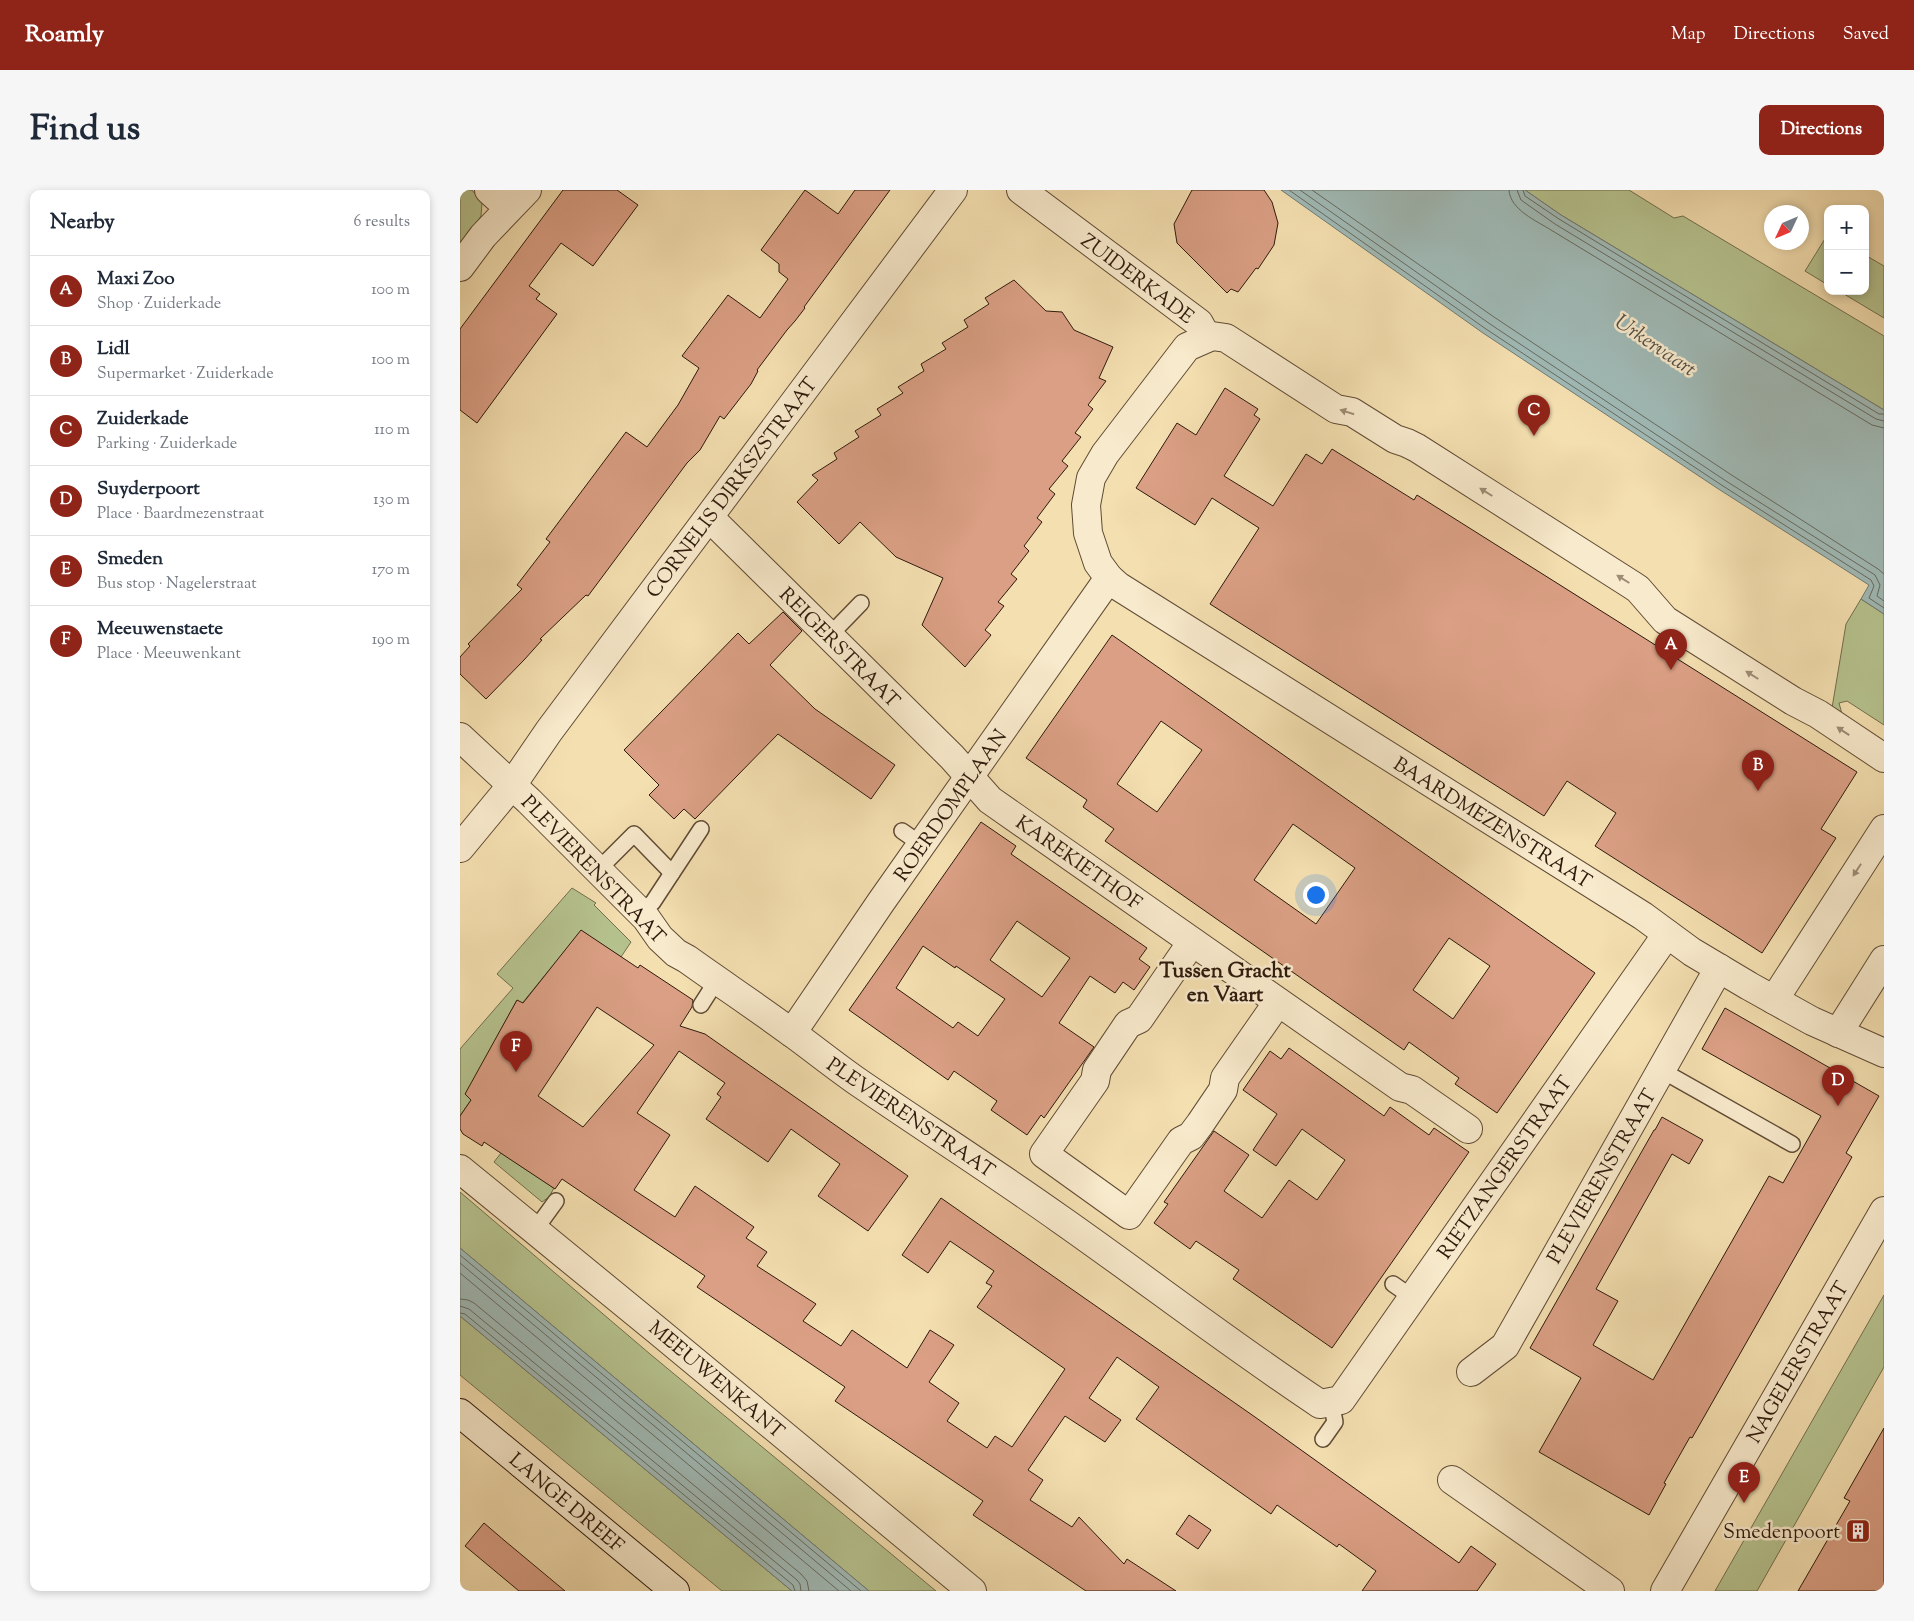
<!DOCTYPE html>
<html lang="en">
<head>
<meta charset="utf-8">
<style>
  :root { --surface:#fff; --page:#f6f6f7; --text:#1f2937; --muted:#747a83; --line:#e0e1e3; --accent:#8f2418 }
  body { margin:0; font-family:"Sorts Mill Goudy",serif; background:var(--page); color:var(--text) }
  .controls { position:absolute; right:15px; top:15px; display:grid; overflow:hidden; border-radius:10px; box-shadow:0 2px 8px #0003 }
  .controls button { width:45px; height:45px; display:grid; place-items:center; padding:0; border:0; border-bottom:1px solid var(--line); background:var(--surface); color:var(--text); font:25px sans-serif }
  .compass { position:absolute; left:1304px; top:15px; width:45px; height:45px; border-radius:50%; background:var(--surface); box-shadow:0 2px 8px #0003; rotate:226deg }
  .you { position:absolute; left:855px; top:704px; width:18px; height:18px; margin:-12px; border:4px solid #fff; border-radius:50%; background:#1a73e8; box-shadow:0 0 0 8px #1a73e833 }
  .badge { display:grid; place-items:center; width:32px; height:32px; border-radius:50%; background:var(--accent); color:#fff; font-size:16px; font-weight:700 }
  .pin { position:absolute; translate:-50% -41px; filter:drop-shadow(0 1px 2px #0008) }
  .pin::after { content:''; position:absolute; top:26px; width:18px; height:15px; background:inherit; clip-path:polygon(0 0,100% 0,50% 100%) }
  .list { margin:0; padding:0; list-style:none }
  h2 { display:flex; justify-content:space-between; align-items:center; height:65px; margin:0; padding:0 20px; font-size:21px }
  h2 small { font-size:16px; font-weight:400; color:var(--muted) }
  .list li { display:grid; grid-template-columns:32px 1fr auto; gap:15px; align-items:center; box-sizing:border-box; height:70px; padding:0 20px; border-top:1px solid var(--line) }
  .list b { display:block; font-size:19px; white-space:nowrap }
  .list p { margin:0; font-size:16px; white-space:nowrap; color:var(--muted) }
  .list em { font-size:16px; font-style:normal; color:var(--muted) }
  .map { position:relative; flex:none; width:1424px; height:1401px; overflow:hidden; border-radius:10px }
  header { display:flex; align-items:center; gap:30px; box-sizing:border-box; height:70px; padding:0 25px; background:var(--accent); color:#fff }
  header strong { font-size:24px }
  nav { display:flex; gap:28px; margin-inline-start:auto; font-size:18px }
  .intro { display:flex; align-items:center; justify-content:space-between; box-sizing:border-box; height:120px; padding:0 30px }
  h1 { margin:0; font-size:35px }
  .button { padding:12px 22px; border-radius:10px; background:var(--accent); color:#fff; font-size:18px; font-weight:700 }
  main { display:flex; gap:30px; padding:0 30px }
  aside { flex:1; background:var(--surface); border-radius:10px; box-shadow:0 2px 8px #0003 }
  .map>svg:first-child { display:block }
  .green { fill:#b6c38f; stroke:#726e4e }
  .water { fill:#a0bab6; stroke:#727a72 }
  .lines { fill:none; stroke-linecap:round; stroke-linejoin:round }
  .shore { stroke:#676a61; stroke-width:1 }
  .building { fill:#da9f84; stroke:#2e1a0c; fill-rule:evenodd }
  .service-casing { stroke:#604b35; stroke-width:18 }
  .minor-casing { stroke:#604b35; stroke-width:30 }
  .tertiary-casing { stroke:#604b35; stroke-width:30 }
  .secondary-casing { stroke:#2e1a0c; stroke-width:30 }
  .service { stroke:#f8eacc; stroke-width:15 }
  .minor { stroke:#f8eacc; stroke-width:28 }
  .tertiary { stroke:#f8eacc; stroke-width:28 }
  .secondary { stroke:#f8eacc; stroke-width:28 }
  .oneway { fill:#9d8c76 }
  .labels { text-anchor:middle; stroke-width:5; stroke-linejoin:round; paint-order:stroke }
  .street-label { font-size:20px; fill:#2e1a0c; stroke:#f8eacc }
  .poi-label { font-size:20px; fill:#2e1a0c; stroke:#f8eacc; text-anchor:end }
  .water-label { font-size:21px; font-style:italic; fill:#565248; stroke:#f8eacc }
  .neighbourhood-label { font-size:21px; font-weight:bold; fill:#2e1a0c; stroke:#f8eacc }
</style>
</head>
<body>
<header>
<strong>Roamly</strong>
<nav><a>Map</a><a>Directions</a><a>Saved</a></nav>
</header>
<div class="intro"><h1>Find us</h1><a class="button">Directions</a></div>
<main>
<aside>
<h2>Nearby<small>6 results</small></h2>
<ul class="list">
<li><span class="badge">A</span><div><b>Maxi Zoo</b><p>Shop · Zuiderkade</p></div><em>100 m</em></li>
<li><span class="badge">B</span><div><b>Lidl</b><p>Supermarket · Zuiderkade</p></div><em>100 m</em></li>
<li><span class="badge">C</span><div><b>Zuiderkade</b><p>Parking · Zuiderkade</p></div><em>110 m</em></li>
<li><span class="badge">D</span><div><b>Suyderpoort</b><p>Place · Baardmezenstraat</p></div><em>130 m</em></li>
<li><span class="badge">E</span><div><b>Smeden</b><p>Bus stop · Nagelerstraat</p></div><em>170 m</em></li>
<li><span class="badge">F</span><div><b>Meeuwenstaete</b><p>Place · Meeuwenkant</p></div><em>190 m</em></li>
</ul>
</aside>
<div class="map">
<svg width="1424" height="1401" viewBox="0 0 1424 1401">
  <rect width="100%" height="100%" fill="#f4dfb0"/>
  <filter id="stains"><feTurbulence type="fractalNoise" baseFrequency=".004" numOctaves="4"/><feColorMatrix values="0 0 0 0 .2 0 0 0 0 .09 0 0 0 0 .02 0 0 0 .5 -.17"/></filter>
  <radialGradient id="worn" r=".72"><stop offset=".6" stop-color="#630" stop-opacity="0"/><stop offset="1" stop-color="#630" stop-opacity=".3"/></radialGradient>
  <g class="green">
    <path d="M 0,0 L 12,0 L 22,13 L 21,26 L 0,57 Z"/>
    <path d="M 1065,0 L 1169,0 L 1214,28 L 1223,26 L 1424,146 L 1424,220 L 1101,25 Z"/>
    <path d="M 1368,44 L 1368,95 L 1345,81 Z"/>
    <path d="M 1405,65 L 1424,76 L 1424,128 L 1379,101 L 1405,101 Z"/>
    <path d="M 1401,409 L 1424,424 L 1424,535 L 1387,511 L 1379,513 L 1382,524 L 1372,518 L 1386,434 Z"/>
    <path d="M 112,698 L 136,713 L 134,715 L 171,752 L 161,767 L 121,741 L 59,817 L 57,810 L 6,904 L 13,907 L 0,926 L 0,859 L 53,798 L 37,784 Z"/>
    <path d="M 41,963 L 94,998 L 89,1007 L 82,1012 L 34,972 Z"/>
    <path d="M 0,1002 L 190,1164 L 476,1401 L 409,1401 L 0,1058 Z"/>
    <path d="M 1424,1105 L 1424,1177 L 1297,1401 L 1255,1401 Z"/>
    <path d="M 0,1126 L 332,1401 L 262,1401 L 0,1185 Z"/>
  </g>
  <g class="water">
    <path d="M 821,0 L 1065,0 L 1101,25 L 1424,220 L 1424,424 L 1401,409 L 1409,395 L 1260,300 L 1023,143 Z"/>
    <path d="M 0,1058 L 409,1401 L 332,1401 L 0,1126 Z"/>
  </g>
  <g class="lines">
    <g class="shore">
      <path d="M 829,0 L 1026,139 L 1263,296 L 1411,390 L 1414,396 L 1409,408 L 1424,418"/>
      <path d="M 840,0 L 1030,134 L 1266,291 L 1415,385 L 1420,395 L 1417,406 L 1424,411"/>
      <path d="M 852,0 L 1034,127 L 1270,284 L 1418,379 L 1424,384"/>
      <path d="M 1049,0 C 1050,20 1077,31 1091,40 L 1412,235 L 1424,238"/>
      <path d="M 1057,0 L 1061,10 L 1095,34 L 1416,229 L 1424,231"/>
      <path d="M 1063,0 L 1065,6 L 1099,29 L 1419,224 L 1424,224"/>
      <path d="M 0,1065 L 401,1401"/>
      <path d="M 0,1073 L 391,1401"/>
      <path d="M 0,1083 L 379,1401"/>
      <path d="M 0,1109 L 8,1110 L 14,1113 L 341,1384 L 347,1391 L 349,1401"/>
      <path d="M 0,1116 L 9,1119 L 337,1390 L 340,1394 L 341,1401"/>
      <path d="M 0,1123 L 5,1124 L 333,1395 L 335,1401"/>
    </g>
  </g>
  <g class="building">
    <path d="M 103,0 L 157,0 L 178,15 L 133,76 L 101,53 L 69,96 L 80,104 L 76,109 L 97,124 L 17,233 L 0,220 L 0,139 Z"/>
    <path d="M 345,0 L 378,24 L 395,0 L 430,0 L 344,117 L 345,118 L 335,131 L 327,140 L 297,180 L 298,181 L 291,194 L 264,229 L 260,226 L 240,260 L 227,273 L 128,406 L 126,405 L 80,449 L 82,450 L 64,470 L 26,509 L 0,484 L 0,467 L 10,456 L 8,454 L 62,399 L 57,395 L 90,352 L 86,349 L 166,242 L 187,257 L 218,215 L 239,178 L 222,166 L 268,105 L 300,128 L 328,89 L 319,82 L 319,74 L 301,60 Z"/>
    <path d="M 732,0 L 804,0 L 812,12 L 818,33 L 814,55 L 798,79 L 796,78 L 778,102 L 771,99 L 767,103 L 717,53 L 714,34 Z"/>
    <path d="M 554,90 L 586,121 L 602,122 L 614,140 L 653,157 L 639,188 L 646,191 L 628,215 L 633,219 L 615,243 L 621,247 L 602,271 L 608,276 L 589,299 L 595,304 L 577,328 L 582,332 L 564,356 L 569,361 L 551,384 L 557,389 L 538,412 L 544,416 L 525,440 L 531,445 L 505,477 L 462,435 L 483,388 L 436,367 L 400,332 L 379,354 L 337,312 L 358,290 L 352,285 L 377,269 L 374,263 L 399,247 L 395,241 L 421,225 L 417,219 L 443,203 L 438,197 L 464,181 L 461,174 L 486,159 L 482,153 L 508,137 L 504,130 L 529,114 L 525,108 Z"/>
    <path d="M 765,198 L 798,219 L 794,225 L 800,229 L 764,286 L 813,316 L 846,264 L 862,274 L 872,259 L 954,310 L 957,305 L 1397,582 L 1361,639 L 1376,648 L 1302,763 L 1135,656 L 1156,623 L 1107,591 L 1084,626 L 750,414 L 799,338 L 752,308 L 735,335 L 676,298 L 717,233 L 736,245 Z"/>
    <path d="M 323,422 L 342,441 L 310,475 L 355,519 L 435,575 L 411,609 L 318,544 L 235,629 L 224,619 L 214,629 L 189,605 L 199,595 L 164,560 L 278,443 L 289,454 Z"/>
    <path d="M 652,445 L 1135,783 L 1037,923 L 995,894 L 999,888 L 949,852 L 944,860 L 645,651 L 654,639 L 623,617 L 627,610 L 566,568 ZM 701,531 L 742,560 L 697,622 L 657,594 ZM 833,634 L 895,678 L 856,734 L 794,690 ZM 989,748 L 1030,776 L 993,829 L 953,800 Z"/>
    <path d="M 521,632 L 556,656 L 551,664 L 687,758 L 679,769 L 690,777 L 674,800 L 663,792 L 655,803 L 630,786 L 599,833 L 634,857 L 584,928 L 581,925 L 567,945 L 531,920 L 537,911 L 494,881 L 488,890 L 389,820 ZM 557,731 L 610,768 L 582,807 L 530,770 ZM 463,756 L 495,778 L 496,776 L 545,809 L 518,846 L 498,832 L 493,838 L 436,798 Z"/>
    <path d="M 121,740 L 178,778 L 180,775 L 233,810 L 232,817 L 220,836 L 245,844 L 448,986 L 408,1041 L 358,1006 L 380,974 L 356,957 L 331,939 L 308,972 L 246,929 L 261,907 L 257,904 L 265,893 L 219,861 L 177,923 L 210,945 L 174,1000 L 215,1027 L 235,996 L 294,1037 L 286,1048 L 307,1062 L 297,1076 L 356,1114 L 343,1131 L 381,1156 L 392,1140 L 447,1178 L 470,1140 L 494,1155 L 469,1192 L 499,1213 L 487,1231 L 527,1258 L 535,1246 L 552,1257 L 605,1179 L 517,1117 L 532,1096 L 526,1093 L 534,1081 L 490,1051 L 468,1083 L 442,1065 L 481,1008 L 795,1227 L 999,1373 L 1011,1356 L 1036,1374 L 1017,1401 L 902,1401 L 916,1381 L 879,1354 L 877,1357 L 817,1315 L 811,1324 L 676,1229 L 699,1197 L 657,1167 L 629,1208 L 661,1230 L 645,1252 L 605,1226 L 568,1280 L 583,1290 L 570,1310 L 612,1337 L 619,1327 L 664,1374 L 667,1369 L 716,1401 L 626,1401 L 513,1325 L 523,1311 L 375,1211 L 385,1197 L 237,1097 L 245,1086 L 102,989 L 95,999 L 24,952 L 22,956 L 3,944 L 0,939 L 0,926 L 11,910 L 5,904 L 57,810 L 63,813 ZM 137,817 L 194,855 L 123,937 L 78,906 Z"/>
    <path d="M 1265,818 L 1419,906 L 1386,963 L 1392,967 L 1232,1248 L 1230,1247 L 1204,1293 L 1206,1294 L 1189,1325 L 1079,1262 L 1121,1188 L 1070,1158 L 1194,940 L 1195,940 L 1202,927 L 1243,950 L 1229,974 L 1212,964 L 1136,1099 L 1158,1111 L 1133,1155 L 1193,1190 L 1309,986 L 1323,993 L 1361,926 L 1242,859 Z"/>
    <path d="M 829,858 L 924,926 L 930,917 L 969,945 L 974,938 L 1009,962 L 872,1158 L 773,1089 L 779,1080 L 736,1051 L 730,1059 L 694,1033 L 708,1014 L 704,1012 L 754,941 L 789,965 L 764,1001 L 802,1028 L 829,990 L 857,1010 L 885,970 L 842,939 L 816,976 L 793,960 L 817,924 L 783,900 L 810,861 L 821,869 Z"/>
    <path d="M 1424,1238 L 1424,1401 L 1338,1401 L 1390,1311 L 1384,1308 Z"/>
    <path d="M 729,1325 L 751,1340 L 738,1359 L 716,1344 Z"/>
    <path d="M 24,1333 L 45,1351 L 105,1401 L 59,1401 L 5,1356 Z"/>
  </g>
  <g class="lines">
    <defs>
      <g id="service">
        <path d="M 369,446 L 401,413"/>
        <path d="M 442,641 L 462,655"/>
        <path d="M 138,680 L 174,644 L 212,683"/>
        <path d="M 181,723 L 193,712 L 241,639"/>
        <path d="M 241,815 L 257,790"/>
        <path d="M 1201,880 L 1332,954"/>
        <path d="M 75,1040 L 96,1011"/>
        <path d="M 933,1094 L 953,1108"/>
        <path d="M 863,1249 L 875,1232 L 871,1212"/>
      </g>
      <g id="minor">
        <path d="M 29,0 L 49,18"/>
        <path d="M 561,0 L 739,133 L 747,148"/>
        <path d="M 0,77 L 23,46 L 67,0"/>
        <path d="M 248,329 L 258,336 L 492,567 L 530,610 L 940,897 L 952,900 L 1008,939"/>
        <path d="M 0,547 L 69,611 L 186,728 L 200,748 L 216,763 L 227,769 C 262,794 298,818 332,843 C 354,859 375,876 398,892 C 465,938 534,982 600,1029 C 687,1090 771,1155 860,1214 L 881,1210 L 1207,744"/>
        <path d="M 1424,568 L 1358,524 L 1333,511 L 1205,430 L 1178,399 L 1172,395 L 957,258 L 947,253 L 935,249 L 892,222 L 876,219 L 766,148 L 752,146 L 727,157 L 645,264 L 631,288 L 626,315 L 628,343 L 638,373 L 649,388 L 658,396 L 1183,726 L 1232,762 L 1289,796 L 1352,831 L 1424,863"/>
        <path d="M 0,658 L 52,595 L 89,541 L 493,0"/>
        <path d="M 732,752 L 679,829 L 668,834 L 637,880 L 635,891 L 584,964 L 669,1025 L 721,951 L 731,946 L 740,934 L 763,900 L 765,888 L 818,812"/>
        <path d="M 1314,810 L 1424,639"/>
        <path d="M 332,843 L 421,712 L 649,388"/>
        <path d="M 1378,843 L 1424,770"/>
        <path d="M 0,979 L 198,1141 L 512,1401"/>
        <path d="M 1011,1182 L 1045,1156 L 1259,778"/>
        <path d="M 992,1290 L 1150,1401"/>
      </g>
      <path id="tertiary" d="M 1205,1401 L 1424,1021"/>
      <path id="secondary" d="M 0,1223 L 215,1401"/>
    </defs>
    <use href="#service" class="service-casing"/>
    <use href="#minor" class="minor-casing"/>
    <use href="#tertiary" class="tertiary-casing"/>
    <use href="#secondary" class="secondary-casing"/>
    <use href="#service" class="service"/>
    <use href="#minor" class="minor"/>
    <use href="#tertiary" class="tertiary"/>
    <use href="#secondary" class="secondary"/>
  </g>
  <defs><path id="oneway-solid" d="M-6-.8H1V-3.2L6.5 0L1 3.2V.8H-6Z" transform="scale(1.25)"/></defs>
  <g class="oneway">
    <use href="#oneway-solid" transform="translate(887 222) rotate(-162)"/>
    <use href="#oneway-solid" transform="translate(1026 302) rotate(-148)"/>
    <use href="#oneway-solid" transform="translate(1163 389) rotate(-148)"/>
    <use href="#oneway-solid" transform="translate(1292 485) rotate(-148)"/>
    <use href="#oneway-solid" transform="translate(1383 541) rotate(-147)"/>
    <use href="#oneway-solid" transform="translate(1397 680) rotate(123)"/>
  </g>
  <defs>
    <symbol id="building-square" viewBox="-11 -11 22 22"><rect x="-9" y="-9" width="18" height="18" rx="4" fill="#8f2418" stroke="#f8eacc"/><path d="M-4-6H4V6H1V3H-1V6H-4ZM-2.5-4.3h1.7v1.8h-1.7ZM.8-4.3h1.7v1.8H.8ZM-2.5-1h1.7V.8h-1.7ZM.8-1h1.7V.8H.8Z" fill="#fff"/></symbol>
  </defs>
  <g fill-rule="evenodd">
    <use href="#building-square" x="1384" y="1327" width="28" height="28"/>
  </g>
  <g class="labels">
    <g class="street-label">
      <text transform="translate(678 88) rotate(37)" y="7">ZUIDERKADE</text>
      <text transform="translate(271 297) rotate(-53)" y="7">CORNELIS DIRKSZSTRAAT</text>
      <text transform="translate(380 457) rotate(45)" y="7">REIGERSTRAAT</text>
      <text transform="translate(490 615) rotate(-55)" y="7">ROERDOMPLAAN</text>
      <text transform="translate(1033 632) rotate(32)" y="7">BAARDMEZENSTRAAT</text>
      <text transform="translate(619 672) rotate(35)" y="7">KAREKIETHOF</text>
      <text transform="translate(134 679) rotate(46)" y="7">PLEVIERENSTRAAT</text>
      <text transform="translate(451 927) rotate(34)" y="7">PLEVIERENSTRAAT</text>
      <text transform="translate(1044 977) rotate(-55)" y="7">RIETZANGERSTRAAT</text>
      <text transform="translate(1141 986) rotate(-60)" y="7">PLEVIERENSTRAAT</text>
      <text transform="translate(1337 1172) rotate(-60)" y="7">NAGELERSTRAAT</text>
      <text transform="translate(257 1189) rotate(40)" y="7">MEEUWENKANT</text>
      <text transform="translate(107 1312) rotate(40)" y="7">LANGE DREEF</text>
    </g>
    <g class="poi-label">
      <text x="1380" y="1348">Smedenpoort</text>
    </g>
    <g class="water-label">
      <text transform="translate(1196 155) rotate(34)" y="7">Urkervaart</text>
    </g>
    <g class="neighbourhood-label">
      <text x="765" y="787">Tussen Gracht<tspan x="765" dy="24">en Vaart</tspan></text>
    </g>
  </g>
  <rect width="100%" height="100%" filter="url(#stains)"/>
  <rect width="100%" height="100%" fill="url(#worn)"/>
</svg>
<div class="controls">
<button>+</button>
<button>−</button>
</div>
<svg class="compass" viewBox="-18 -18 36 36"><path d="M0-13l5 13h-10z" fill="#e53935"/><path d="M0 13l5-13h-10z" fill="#747a83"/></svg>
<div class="you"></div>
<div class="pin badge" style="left:1211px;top:480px">A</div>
<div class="pin badge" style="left:1298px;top:601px">B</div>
<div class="pin badge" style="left:1074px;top:246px">C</div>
<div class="pin badge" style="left:1378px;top:916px">D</div>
<div class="pin badge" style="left:1284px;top:1313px">E</div>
<div class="pin badge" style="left:56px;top:882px">F</div>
</div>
</main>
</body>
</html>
